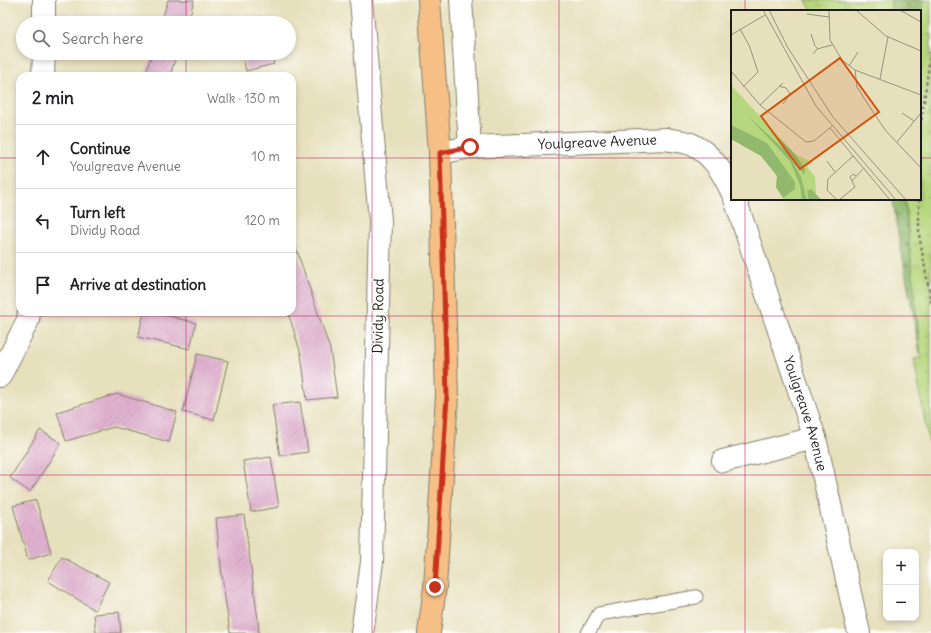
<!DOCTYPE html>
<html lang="en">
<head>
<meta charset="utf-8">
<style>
  :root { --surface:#fff; --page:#f2f2f2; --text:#202124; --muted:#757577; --line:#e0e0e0 }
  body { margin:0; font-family:Delius,sans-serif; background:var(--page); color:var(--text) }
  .controls { position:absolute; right:12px; bottom:12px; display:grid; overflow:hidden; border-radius:8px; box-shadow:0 2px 6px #0003 }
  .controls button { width:36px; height:36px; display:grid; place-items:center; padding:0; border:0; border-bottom:1px solid var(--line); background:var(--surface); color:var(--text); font:20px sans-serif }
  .stop { position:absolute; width:12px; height:12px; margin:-9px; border:3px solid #c8321e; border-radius:50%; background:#fff }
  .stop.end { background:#c8321e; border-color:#fff; box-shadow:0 1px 4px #0008 }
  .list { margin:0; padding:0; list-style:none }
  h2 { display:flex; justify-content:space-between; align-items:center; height:52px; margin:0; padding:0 16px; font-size:17px }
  h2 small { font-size:13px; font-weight:400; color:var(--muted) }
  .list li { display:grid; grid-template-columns:26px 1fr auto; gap:12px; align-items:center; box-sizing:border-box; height:64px; padding:0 16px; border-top:1px solid var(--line) }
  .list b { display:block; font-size:15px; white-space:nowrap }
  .list p { margin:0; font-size:13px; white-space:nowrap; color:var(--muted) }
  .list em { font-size:13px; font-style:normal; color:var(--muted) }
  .icon { flex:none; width:22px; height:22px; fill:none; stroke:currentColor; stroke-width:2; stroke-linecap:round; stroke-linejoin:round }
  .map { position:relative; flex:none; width:931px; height:633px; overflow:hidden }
  .search { position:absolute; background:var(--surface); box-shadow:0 2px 6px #0003; left:16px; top:16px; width:280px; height:44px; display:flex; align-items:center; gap:10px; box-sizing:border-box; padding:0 14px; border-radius:22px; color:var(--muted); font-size:15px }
  .panel { position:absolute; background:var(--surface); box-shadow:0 2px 6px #0003; left:16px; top:72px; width:280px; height:244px; border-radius:12px }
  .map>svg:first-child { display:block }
  .grass { fill:url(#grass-tufts); stroke:#6a7a4d }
  .forest { fill:url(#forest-firs); stroke:#566a44 }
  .building { fill:url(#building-hatch) }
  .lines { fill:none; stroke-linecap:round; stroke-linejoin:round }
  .service-casing { stroke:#827e6c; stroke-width:15 }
  .minor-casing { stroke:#827e6c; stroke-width:24 }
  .primary-casing { stroke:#827e6c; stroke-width:24 }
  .path { stroke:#827e6c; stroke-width:2.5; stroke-dasharray:3 3; stroke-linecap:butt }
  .service { stroke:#fff; stroke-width:13 }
  .minor { stroke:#fff; stroke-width:22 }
  .primary { stroke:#f5bf86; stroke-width:22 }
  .route { stroke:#c8321e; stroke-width:5 }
  .grid { fill:none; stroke:#c2185b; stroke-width:1; stroke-opacity:0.55 }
  .labels { text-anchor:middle; stroke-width:3; stroke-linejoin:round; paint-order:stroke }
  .street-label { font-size:14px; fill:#1c1c1c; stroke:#fdfcf7 }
  .inset-road { fill:none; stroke:#96927d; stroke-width:1 }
  .view { fill:#d4530e; fill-opacity:0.15; stroke:#d4530e; stroke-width:2 }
  .inset-edge { fill:none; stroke:#1c1c1c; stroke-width:2 }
</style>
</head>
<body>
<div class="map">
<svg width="931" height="633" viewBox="0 0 931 633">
  <defs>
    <pattern id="grass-tufts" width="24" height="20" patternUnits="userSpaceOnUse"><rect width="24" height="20" fill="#b7d77e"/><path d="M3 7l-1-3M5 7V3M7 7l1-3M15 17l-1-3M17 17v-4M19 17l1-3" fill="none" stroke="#9db86c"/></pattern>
    <pattern id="forest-firs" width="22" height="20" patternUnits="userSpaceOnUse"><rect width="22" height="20" fill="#91b86d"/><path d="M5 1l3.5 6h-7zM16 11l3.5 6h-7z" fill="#769559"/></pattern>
    <pattern id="building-hatch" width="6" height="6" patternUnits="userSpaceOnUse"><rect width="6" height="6" fill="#e1b2d0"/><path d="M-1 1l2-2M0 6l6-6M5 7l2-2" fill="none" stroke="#c098b2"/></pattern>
  </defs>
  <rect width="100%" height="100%" fill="#fdfcf7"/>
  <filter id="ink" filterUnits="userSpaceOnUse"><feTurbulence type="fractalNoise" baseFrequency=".025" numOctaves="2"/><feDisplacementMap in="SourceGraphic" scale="8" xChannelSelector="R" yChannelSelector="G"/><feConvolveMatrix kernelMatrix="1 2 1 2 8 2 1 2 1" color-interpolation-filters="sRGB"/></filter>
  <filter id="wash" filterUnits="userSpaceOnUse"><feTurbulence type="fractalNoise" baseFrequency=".012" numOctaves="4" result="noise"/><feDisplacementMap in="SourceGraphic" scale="16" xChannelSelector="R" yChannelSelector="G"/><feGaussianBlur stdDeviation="0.9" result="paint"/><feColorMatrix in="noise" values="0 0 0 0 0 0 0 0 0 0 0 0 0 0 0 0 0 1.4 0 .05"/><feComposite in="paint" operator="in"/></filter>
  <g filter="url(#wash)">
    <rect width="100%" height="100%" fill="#e7e0bd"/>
    <path class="grass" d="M 806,0 L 931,0 L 931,455 L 914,359 L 921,358 L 893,199 L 920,199 L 920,11 L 812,11 Z"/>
    <g class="forest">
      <path d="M 891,0 L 924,0 L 920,23 L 920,11 L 891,11 Z"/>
      <path d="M 893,199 L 905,199 L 921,358 L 896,221 Z"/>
    </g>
    <g id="blocks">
      <g class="building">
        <path d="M 168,0 L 194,0 L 188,23 L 161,23 Z"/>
        <path d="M 262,17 L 264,23 L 238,23 Z"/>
        <path d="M 152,53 L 177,53 L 170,76 L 145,76 Z"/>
        <path d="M 242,53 L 271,53 L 274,64 L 246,71 Z"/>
        <path d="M 292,248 L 296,248 L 330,349 L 337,397 L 307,400 L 301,354 L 288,312 L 292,312 Z"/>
        <path d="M 144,312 L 153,312 L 196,323 L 190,349 L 138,337 Z"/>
        <path d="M 197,354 L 228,361 L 214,420 L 183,412 Z"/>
        <path d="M 117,394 L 177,412 L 169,442 L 114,427 L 66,441 L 57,412 Z"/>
        <path d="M 300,402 L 308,452 L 280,456 L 272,405 Z"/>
        <path d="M 40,430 L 61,443 L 30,492 L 10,478 Z"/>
        <path d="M 271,457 L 279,507 L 251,512 L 243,461 Z"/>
        <path d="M 36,500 L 51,553 L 28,560 L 13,506 Z"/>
        <path d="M 244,515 L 258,620 L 259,633 L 230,633 L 222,576 L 216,518 Z"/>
        <path d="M 62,557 L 109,582 L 95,610 L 48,581 Z"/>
        <path d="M 119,612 L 121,633 L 96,633 L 94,614 Z"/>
      </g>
    </g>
  </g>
  <g filter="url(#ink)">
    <use href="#blocks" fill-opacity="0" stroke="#827e6c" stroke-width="1"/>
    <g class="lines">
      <defs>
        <path id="service" d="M 588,633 L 599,614 L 696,597"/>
        <g id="minor">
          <path d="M 361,0 L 380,221 L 372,562 L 362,633"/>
          <path d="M 461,0 L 470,147"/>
          <path d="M 44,23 L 44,0"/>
          <path d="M 43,76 L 44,53"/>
          <path id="s1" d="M 440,153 L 470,147 L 666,139 C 674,141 685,141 693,145 C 713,155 723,173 732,192"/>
          <path id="s2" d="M 735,199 L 815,438 L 859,633"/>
          <path d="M 0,376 L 28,320 L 29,312"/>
          <path d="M 723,461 L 815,438"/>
        </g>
        <path id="primary" d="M 429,633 L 435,587 L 447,396 L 440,153 L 429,0"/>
      </defs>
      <use href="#service" class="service-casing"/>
      <use href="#minor" class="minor-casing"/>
      <use href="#primary" class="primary-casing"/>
      <g class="path">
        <path d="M 920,132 L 931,48"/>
        <path d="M 919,199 L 919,234 L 931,302"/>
      </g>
      <use href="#service" class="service"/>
      <use href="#minor" class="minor"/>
      <use href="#primary" class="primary"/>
    </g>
  </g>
  <g class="lines" filter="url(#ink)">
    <path class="route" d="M 435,587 L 447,396 L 440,153 L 470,147"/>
  </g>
  <path class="grid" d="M 186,0 L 186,23M 372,0 L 372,633M 559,0 L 559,633M 745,0 L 745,11M 186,53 L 186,76M 0,158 L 20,158M 292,158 L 732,158M 920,158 L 931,158M 745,199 L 745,633M 186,312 L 186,633M 0,316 L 931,316M 0,475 L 931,475"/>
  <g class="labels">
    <g class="street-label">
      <text dy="5" stroke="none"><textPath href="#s1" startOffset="158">Youlgreave Avenue</textPath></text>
      <text transform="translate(378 316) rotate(-89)" y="5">Dividy Road</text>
      <text dy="5" stroke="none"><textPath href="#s2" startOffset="226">Youlgreave Avenue</textPath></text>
    </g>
  </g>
  <g transform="translate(731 10)">
    <rect width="190" height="190" fill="#e7e0bd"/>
    <path d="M 0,75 L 64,144 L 81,152 L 76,157 L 84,166 L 85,184 L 91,190 L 53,190 L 45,177 L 46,166 L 30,146 L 0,129 Z" fill="#b7d77e"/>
    <path d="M 16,105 L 57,143 L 70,167 L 76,190 L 71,190 L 69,175 L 59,151 ZM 0,115 L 36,133 L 64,172 L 64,179 L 52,188 L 45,177 L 46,166 L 30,146 L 0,129 ZM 48,128 L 64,144 L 74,159 L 73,165 ZM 80,179 L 90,190 L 78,190 L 76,181 Z" fill="#91b86d"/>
    <path class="inset-road" d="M 32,0 L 85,96 L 165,190M 38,0 L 57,38 L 102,107 L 175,190M 98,0 L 99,30 L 111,50 L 124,60 L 190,85M 125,0 L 155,26 L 190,41M 169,0 L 190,12M 76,4 L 98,7M 9,19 L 18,35 L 27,62 L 12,77M 80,24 L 84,36 L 87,39M 0,25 L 34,5M 82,44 L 86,39 L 101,35M 118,56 L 127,42M 124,60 L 126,77 L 140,99 L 155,121 L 190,158M 0,61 L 29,95 L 75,132 L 83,131 L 101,116M 149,69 L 157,27M 48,76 L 55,78 L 59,84 L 52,94M 29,95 L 52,73M 171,103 L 183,111M 99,118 L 159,190M 166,132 L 190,103M 96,151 L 104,162M 121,171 L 119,167 L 122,164 L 125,166M 106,190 L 96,180 L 97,169 L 122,146M 108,190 L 124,177 L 121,171 L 132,159"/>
    <path class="view" d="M 109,48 L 148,102 L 69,159 L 30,106 Z"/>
    <rect width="190" height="190" class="inset-edge"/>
  </g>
</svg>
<div class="controls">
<button>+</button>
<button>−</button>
</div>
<div class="stop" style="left:470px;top:147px"></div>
<div class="stop end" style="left:435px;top:587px"></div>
<div class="search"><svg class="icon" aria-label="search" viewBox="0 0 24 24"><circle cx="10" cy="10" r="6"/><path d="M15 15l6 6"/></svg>Search here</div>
<section class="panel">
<h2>2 min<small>Walk · 130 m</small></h2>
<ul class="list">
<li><svg class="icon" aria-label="ahead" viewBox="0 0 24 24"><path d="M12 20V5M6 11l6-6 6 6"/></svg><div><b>Continue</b><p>Youlgreave Avenue</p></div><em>10 m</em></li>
<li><svg class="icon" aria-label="left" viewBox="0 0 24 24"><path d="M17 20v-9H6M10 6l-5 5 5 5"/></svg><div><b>Turn left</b><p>Dividy Road</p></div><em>120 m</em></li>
<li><svg class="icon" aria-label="arrive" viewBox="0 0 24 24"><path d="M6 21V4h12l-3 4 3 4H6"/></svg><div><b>Arrive at destination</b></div></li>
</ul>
</section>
</div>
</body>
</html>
